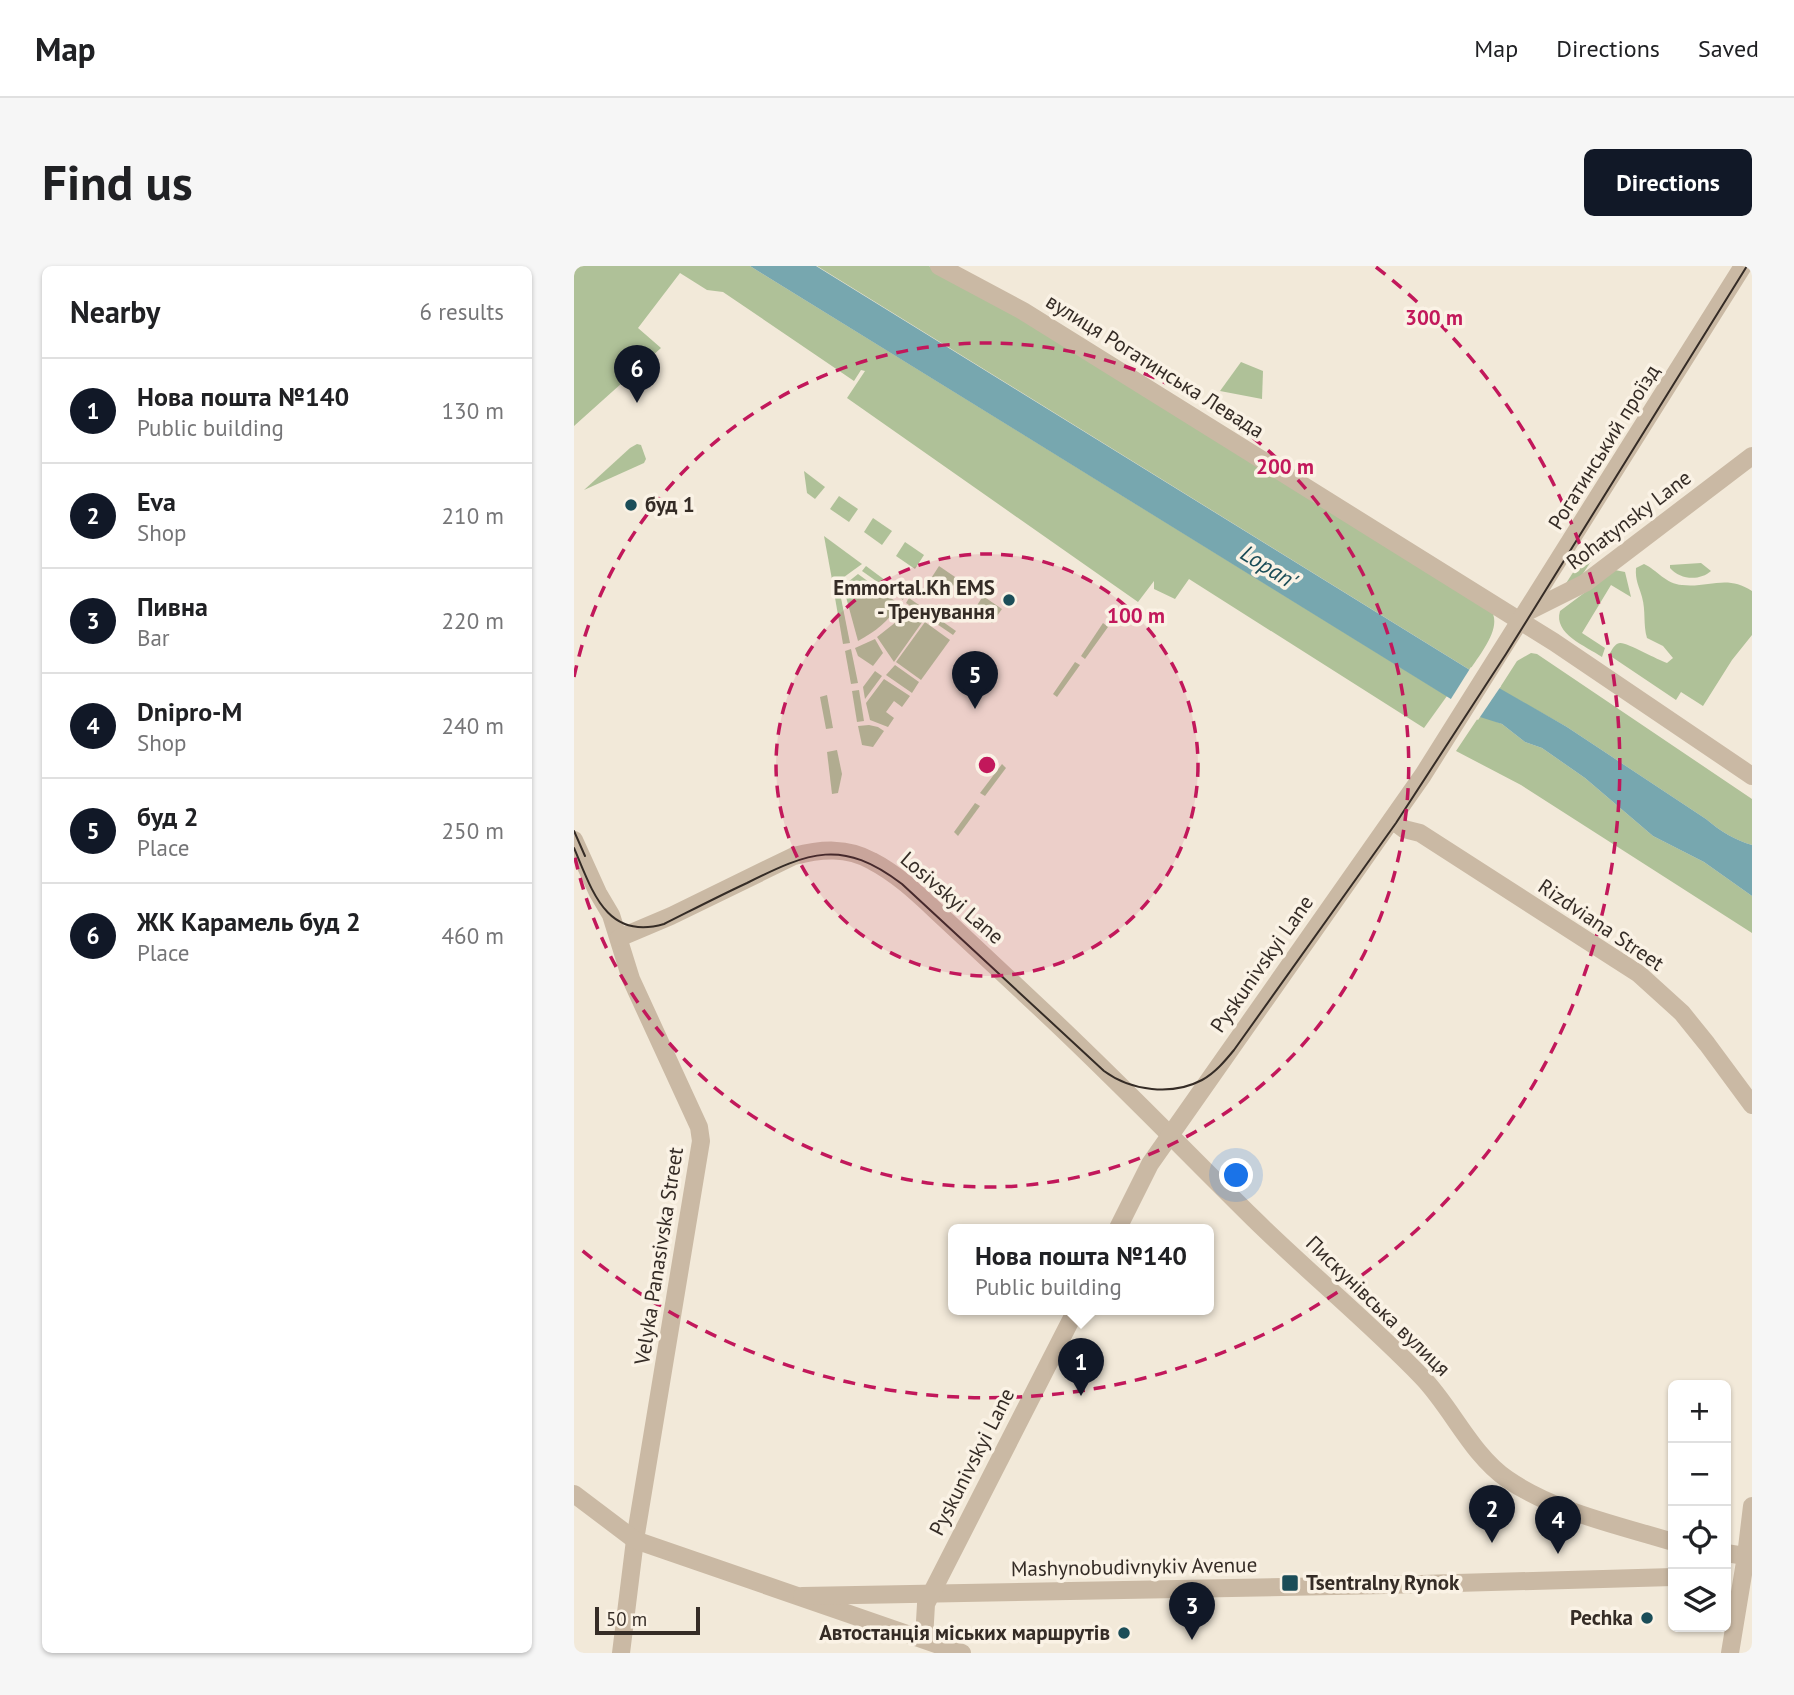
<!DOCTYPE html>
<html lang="en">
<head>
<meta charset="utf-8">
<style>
  :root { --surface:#fff; --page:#f6f6f6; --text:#202124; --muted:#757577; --line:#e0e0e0; --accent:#111827 }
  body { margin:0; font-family:"PT Sans",sans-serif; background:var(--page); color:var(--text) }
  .controls { position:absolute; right:21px; bottom:21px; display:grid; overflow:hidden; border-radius:10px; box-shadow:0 2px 5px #0004 }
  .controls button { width:63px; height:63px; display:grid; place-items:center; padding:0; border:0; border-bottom:2px solid var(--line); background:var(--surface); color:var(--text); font:35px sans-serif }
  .scale { position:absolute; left:21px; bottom:18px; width:105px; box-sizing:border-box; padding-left:7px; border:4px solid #352c26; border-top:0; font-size:19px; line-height:24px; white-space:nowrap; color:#352c26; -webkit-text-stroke:5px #faf2e5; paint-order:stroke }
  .you { position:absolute; left:663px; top:910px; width:24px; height:24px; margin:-18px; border:5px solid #fff; border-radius:50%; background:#1a73e8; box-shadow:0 0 0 10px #1a73e833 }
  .badge { display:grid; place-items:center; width:46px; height:46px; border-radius:50%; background:var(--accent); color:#fff; font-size:23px; font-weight:700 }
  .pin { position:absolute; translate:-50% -58px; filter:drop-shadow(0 2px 4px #0008) }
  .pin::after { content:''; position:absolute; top:37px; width:24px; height:21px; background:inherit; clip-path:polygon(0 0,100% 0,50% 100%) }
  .popup { position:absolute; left:374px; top:958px; width:266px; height:91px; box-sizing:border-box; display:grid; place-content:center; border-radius:10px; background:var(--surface); filter:drop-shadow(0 2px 5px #0005); font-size:23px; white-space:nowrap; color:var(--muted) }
  .popup b { font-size:26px; color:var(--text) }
  .popup::after { content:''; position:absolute; left:50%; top:100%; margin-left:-14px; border:14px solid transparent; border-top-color:var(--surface) }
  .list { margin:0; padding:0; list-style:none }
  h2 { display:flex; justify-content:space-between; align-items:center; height:91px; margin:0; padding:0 28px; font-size:30px }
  h2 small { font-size:23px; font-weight:400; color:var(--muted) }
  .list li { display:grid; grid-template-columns:46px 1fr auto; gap:21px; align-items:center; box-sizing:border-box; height:105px; padding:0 28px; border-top:2px solid var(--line) }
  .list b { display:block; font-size:26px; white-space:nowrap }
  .list p { margin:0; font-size:23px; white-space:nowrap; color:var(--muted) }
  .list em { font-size:23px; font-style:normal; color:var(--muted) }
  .icon { flex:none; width:38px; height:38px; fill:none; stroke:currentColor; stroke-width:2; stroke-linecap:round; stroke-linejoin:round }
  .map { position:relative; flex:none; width:1178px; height:1387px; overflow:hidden; border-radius:10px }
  header { display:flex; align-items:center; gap:42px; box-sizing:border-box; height:98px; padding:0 35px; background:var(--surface); border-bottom:2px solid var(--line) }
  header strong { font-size:33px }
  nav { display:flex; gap:38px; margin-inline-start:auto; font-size:24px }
  .intro { display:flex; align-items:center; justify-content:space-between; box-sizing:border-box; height:168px; padding:0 42px }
  h1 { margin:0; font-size:49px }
  .button { padding:18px 32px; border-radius:10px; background:var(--accent); color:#fff; font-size:24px; font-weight:700 }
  main { display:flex; gap:42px; padding:0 42px }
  aside { flex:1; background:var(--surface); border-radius:10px; box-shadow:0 2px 5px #0004 }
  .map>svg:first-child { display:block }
  .green { fill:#afc198 }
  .water { fill:#77a7af }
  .pier { fill:#f2e9d9 }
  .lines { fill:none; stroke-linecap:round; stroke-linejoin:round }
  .minor { stroke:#cab9a4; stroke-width:18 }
  .tram { stroke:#352c26; stroke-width:2 }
  .ring { fill:none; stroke:#c2185b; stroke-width:3.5; stroke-dasharray:12 9 }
  .poi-dot { fill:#1b4d58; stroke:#faf2e5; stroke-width:2.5 }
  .labels { text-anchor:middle; stroke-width:7; stroke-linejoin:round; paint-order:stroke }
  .street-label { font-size:21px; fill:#352c26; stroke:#faf2e5 }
  .poi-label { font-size:21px; font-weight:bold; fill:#352c26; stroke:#faf2e5; text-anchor:end }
  .water-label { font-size:23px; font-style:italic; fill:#1b4d58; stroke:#faf2e5 }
  .centre { fill:#c2185b; stroke:#faf2e5; stroke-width:3.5 }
  .ring-label { font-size:21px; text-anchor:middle; font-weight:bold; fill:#c2185b; stroke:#faf2e5; stroke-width:7; stroke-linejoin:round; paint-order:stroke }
</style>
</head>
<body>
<header>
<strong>Map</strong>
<nav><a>Map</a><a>Directions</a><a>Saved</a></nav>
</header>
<div class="intro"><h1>Find us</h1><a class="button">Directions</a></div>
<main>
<aside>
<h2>Nearby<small>6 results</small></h2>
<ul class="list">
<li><span class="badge">1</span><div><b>Нова пошта №140</b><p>Public building</p></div><em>130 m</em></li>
<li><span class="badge">2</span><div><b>Eva</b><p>Shop</p></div><em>210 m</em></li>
<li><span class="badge">3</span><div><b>Пивна</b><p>Bar</p></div><em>220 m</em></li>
<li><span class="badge">4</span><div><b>Dnipro-M</b><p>Shop</p></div><em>240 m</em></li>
<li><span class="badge">5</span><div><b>буд 2</b><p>Place</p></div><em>250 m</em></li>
<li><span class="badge">6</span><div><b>ЖК Карамель буд 2</b><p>Place</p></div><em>460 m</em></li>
</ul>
</aside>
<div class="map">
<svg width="1178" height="1387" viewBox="0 0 1178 1387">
  <rect width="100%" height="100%" fill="#f2e9d9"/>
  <g class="green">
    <path d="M 0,0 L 176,0 L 873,430 L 850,462 L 615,313 L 601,333 L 580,323 L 580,315 L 564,336 L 273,132 L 291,105 L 287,104 L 280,115 L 149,26 L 133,24 L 106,7 L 64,62 L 87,82 L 0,160 Z"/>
    <path d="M 243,0 L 355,0 L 408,28 L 917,344 C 929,362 905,389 896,404 Z"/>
    <path d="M 667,96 L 689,105 L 688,133 L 646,125 Z"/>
    <path d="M 63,178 L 67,179 L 72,193 L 70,197 L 10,224 L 56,182 Z"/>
    <path d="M 230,205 L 251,221 L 241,233 L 233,227 Z"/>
    <path d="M 265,230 L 284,243 L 275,256 L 256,243 Z"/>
    <path d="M 299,252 L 318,265 L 308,279 L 290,266 Z"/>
    <path d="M 250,270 L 288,298 L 259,319 Z"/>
    <path d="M 1020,274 L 1028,279 L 1006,312 L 989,322 Z"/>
    <path d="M 331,276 L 350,289 L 341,303 L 322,290 Z"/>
    <path d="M 1127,297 L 1137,305 C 1126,315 1106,314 1096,302 L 1096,299 Z"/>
    <path d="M 1070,298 C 1083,304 1092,318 1108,319 C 1135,322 1153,308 1178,325 L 1178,369 L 1158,394 L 1129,440 L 1107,426 L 1102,434 L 1035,389 C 1038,384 1040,378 1046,377 C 1052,376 1084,394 1093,397 L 1099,392 L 1089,380 L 1073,372 C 1069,359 1072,345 1068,331 C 1065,320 1061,314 1062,302 Z"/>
    <path d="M 292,300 L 331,329 L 329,334 L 288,305 Z"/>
    <path d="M 365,300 L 384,313 L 374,327 L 356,314 Z"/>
    <path d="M 1041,304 L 1051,306 L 1057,331 L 1037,319 L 1008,367 L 1031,382 L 1028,391 C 1012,380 979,368 986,345 Z"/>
    <path d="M 284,308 L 325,338 C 314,356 302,365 284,375 L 269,320 Z"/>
    <path d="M 265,322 L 276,377 L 269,378 L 260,326 Z"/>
    <path d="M 409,330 L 428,343 L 418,357 L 400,344 Z"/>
    <path d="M 335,332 L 382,365 L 379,369 L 332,337 Z"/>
    <path d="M 330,341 L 349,355 L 320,396 L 303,371 L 322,356 Z"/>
    <path d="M 351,356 L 376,374 L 347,414 L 322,396 Z"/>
    <path d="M 529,357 L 534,361 L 511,393 L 507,390 Z"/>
    <path d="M 301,373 L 309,387 L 299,400 L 284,390 L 281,382 Z"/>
    <path d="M 277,383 L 284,417 L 277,418 L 271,385 Z"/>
    <path d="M 957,387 L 963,388 L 1178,533 L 1178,579 C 1161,574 1146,565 1132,553 L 993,461 L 925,423 L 943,395 Z"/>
    <path d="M 501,396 L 506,399 L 483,431 L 479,428 Z"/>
    <path d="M 321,399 L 345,416 L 338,427 L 312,409 Z"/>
    <path d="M 301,405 L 308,410 L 291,433 L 289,421 Z"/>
    <path d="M 310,413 L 336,430 L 328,441 L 320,435 L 312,446 L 320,452 L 314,461 L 296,454 L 292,437 Z"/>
    <path d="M 285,424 L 290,455 L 283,456 L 278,425 Z"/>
    <path d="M 253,429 L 259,462 L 252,463 L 246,431 Z"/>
    <path d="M 906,449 L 928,458 L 951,476 L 968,482 L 1011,512 L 1079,570 L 1130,596 L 1178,630 L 1178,667 L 947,519 L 882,485 Z"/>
    <path d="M 295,459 L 304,461 L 310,465 L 299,481 L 288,479 L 284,460 Z"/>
    <path d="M 263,484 L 268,508 L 264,527 L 258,528 L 253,486 Z"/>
    <path d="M 428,498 L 432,502 L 411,530 L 406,527 Z"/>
    <path d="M 401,537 L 406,540 L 384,570 L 380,566 Z"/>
  </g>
  <path class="water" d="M 176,0 L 242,0 L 925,422 L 993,461 L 1132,553 C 1146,565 1161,574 1178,579 L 1178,630 L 1130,596 L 1079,570 L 1011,512 L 968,482 L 951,476 L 928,458 L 906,451 Z"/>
  <path class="pier" d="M 897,401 L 927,420 L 904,454 L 875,436 Z"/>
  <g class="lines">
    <g class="minor">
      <path d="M 365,0 L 449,45 L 980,376 L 1178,510"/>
      <path d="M 953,346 L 1011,317 L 1178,190"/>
      <path d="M 818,554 L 830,563 L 846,567 L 1065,708 L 1108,747 L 1133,778 L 1178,839"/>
      <path d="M 0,574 L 24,627 L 37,649 L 57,713 L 125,861 L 127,875 L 61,1274 L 47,1387"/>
      <path d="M 45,672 L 97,650 L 220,590 C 247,583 273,581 298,595 C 327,610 350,634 374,656 C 405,685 436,714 467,743 C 540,811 609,883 680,953 C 735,1007 795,1056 848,1111 C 878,1142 897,1188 933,1213 C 981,1246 1044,1259 1099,1276"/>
      <path d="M 543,964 L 576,898 L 849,509 L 1169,0"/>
      <path d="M 0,1228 L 61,1274 L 388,1387"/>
      <path d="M 1152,1287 L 1178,1291"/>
      <path d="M 228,1330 L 812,1319 L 1099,1311"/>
      <path d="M 350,1373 L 352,1338 L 357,1328 L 502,1044"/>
      <path d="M 1156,1387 L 1172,1290 L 1178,1240"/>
    </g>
    <g class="tram">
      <path d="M 0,565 L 11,590"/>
      <path d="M 0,582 C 18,624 32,675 90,658 C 118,644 145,630 173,617 C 235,586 268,572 328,618 L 530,805 C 557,825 598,830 628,814 C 641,807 651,795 660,784 L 822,557 L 932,388 L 1173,0"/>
    </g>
  </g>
  <circle cx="413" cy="499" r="211" fill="#c2185b" fill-opacity=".12"/>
  <g class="ring">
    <circle cx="413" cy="499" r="211"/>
    <path d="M0 411A422 422 0 1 1 0 587"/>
    <path d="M802 1A632 632 0 1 1 3 980"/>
  </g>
  <g class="poi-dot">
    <circle cx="57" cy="239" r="7"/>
    <circle cx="435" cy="334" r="7"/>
    <rect x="707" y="1308" width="18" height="18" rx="3.5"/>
    <circle cx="1073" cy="1352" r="7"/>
    <circle cx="550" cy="1367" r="7"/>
  </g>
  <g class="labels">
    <g class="street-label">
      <text transform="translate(581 100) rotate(32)" y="7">вулиця Рогатинська Левада</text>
      <text transform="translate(1030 181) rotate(-58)" y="7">Рогатинський проїзд</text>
      <text transform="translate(1055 254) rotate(-37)" y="7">Rohatynsky Lane</text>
      <text transform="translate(378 632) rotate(41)" y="7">Losivskyi Lane</text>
      <text transform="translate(1027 659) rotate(34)" y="7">Rizdviana Street</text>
      <text transform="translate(688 698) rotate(-55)" y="7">Pyskunivskyi Lane</text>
      <text transform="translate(85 990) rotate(-81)" y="7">Velyka Panasivska Street</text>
      <text transform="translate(804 1040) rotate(44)" y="7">Пискунівська вулиця</text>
      <text transform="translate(398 1196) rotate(-63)" y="7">Pyskunivskyi Lane</text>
      <text transform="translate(560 1301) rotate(-1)" y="7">Mashynobudivnykiv Avenue</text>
    </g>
    <g class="poi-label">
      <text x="71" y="246" text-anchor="start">буд 1</text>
      <text x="421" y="329">Emmortal.Kh EMS<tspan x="421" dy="24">- Тренування</tspan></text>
      <text x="732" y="1324" text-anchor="start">Tsentralny Rynok</text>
      <text x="1059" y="1359">Pechka</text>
      <text x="536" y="1374">Автостанція міських маршрутів</text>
    </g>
    <g class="water-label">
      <text transform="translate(695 301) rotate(32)" y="8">Lopan'</text>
    </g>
  </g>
  <circle cx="413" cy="499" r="10" class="centre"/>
  <g class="ring-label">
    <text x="860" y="59">300 m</text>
    <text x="711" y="208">200 m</text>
    <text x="562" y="357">100 m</text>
  </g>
</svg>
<div class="controls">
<button>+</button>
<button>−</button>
<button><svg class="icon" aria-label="locate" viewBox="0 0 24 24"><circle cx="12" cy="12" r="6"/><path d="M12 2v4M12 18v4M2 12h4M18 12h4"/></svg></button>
<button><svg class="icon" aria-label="layers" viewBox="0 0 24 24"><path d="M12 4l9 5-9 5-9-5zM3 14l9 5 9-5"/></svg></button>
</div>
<div class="scale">50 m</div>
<div class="you"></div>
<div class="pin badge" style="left:507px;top:1130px">1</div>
<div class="popup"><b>Нова пошта №140</b>Public building</div>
<div class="pin badge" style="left:918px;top:1277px">2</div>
<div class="pin badge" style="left:618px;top:1374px">3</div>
<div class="pin badge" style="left:984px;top:1288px">4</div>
<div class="pin badge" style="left:401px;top:443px">5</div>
<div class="pin badge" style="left:63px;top:137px">6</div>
</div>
</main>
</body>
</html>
